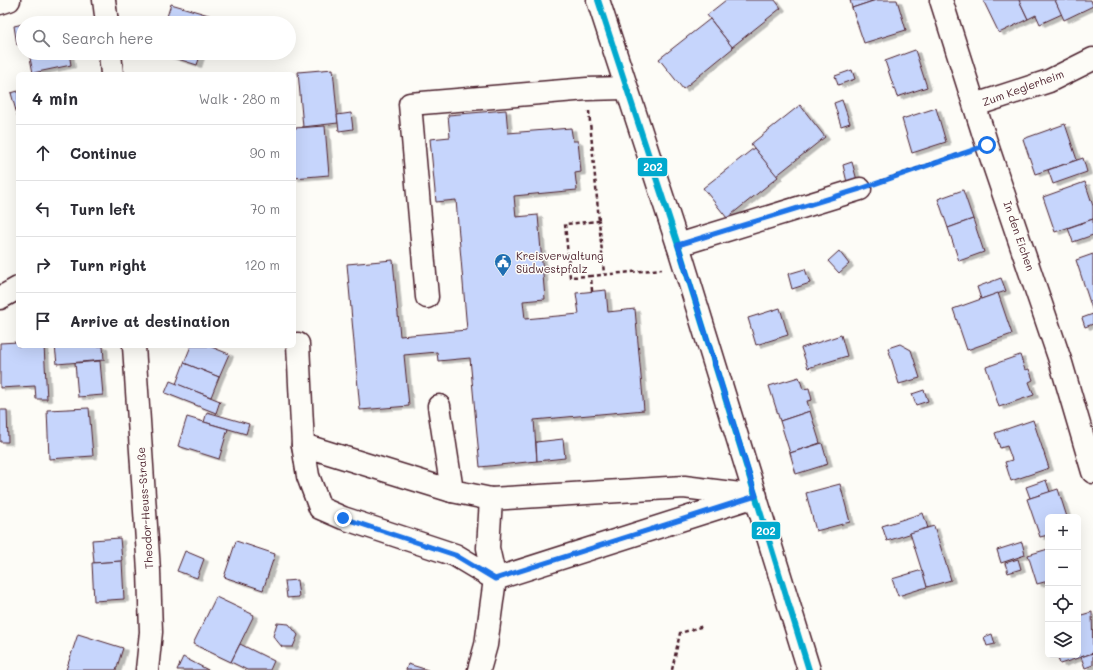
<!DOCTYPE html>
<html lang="en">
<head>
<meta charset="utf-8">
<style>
  :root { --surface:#fff; --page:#f7f7f7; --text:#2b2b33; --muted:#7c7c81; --line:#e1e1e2 }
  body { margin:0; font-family:Mali,sans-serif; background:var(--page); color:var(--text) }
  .controls { position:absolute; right:12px; bottom:12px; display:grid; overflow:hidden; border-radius:6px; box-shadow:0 4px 16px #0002 }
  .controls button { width:36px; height:36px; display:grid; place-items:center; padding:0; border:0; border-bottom:1px solid var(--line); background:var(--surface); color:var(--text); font:20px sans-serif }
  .stop { position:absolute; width:12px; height:12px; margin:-9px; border:3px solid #1a73e8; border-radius:50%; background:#fff }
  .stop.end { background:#1a73e8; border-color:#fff; box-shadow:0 1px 4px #0008 }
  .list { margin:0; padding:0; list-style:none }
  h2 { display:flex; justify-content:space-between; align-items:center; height:52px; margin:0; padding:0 16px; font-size:17px }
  h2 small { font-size:13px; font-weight:400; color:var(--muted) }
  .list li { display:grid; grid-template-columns:26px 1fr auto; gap:12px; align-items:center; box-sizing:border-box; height:56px; padding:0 16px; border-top:1px solid var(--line) }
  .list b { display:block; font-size:15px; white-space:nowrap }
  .list em { font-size:13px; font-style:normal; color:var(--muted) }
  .icon { flex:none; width:22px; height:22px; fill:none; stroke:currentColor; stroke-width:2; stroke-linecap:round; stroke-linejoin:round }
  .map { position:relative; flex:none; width:1093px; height:670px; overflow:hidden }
  .search { position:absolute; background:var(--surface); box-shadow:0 4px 16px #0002; left:16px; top:16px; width:280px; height:44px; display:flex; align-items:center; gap:10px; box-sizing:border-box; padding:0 14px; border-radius:22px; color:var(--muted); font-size:15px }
  .panel { position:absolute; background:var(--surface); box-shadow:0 4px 16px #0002; left:16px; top:72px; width:280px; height:276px; border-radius:6px }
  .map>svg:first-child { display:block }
  .building { fill:#c6d5fc; stroke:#4a1f2b; filter:url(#shadow) }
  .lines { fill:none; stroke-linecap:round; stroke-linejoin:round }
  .minor-casing { stroke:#4a1f2b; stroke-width:25 }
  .path { stroke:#4a1f2b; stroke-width:2.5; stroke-dasharray:4 3; stroke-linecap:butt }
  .minor { stroke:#fdfcf7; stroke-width:22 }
  .bus-1-casing { stroke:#fdfcf7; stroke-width:9 }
  .bus-1 { stroke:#00a9ce; stroke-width:6 }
  .route { stroke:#1a73e8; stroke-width:5 }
  .labels { text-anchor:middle; stroke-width:3; stroke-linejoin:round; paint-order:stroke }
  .street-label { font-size:11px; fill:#4a1f2b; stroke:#fdfcf7 }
  .poi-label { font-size:11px; fill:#4a1f2b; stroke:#fdfcf7; text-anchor:start }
  .line-badge { stroke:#fdfcf7; stroke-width:1.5 }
  .badge-label { font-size:11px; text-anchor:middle; font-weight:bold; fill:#fff }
</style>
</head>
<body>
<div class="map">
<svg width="1093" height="670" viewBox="0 0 1093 670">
  <defs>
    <filter id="shadow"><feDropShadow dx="4.5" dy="2.5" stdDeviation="0" flood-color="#0004"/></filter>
  </defs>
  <rect width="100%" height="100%" fill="#fdfcf7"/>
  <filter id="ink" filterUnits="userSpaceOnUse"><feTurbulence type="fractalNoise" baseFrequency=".025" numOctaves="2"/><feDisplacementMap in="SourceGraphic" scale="8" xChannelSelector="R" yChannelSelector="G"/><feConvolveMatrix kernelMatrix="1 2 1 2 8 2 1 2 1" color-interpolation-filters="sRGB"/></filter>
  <g filter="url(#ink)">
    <g class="building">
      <path d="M 726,0 L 775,0 L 781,8 L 732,47 L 707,15 Z"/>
      <path d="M 850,0 L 876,0 L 852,8 Z"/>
      <path d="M 876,0 L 897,0 L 906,30 L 864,43 L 852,8 Z"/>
      <path d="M 983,0 L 1019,0 L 1028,19 L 999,33 Z"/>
      <path d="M 1019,0 L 1055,0 L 1062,14 L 1040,24 L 1036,15 L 1028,19 Z"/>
      <path d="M 1055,0 L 1091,0 L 1093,6 L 1064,20 Z"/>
      <path d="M 171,4 L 212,16 L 210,23 L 165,23 Z"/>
      <path d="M 710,19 L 733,48 L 683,89 L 659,59 Z"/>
      <path d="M 23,24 L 23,44 L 17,45 L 14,26 Z"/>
      <path d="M 915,50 L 927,87 L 897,97 L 885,61 Z"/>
      <path d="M 29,53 L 69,53 L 71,65 L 33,73 Z"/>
      <path d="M 159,53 L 201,53 L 197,65 Z"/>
      <path d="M 333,69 L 338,123 L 303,127 L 298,72 Z"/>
      <path d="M 852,70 L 855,79 L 838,85 L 835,76 Z"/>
      <path d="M 18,91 L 18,118 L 11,93 Z"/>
      <path d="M 842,100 L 850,123 L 841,126 L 834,103 Z"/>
      <path d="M 800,105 L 825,137 L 776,176 L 751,144 Z"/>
      <path d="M 936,108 L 946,142 L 912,153 L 902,119 Z"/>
      <path d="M 506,110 L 508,133 L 571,128 L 573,141 L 578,141 L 581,172 L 575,173 L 577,190 L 514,196 L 516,217 L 538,215 L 545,299 L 523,301 L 525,319 L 579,314 L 576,293 L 606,290 L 608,312 L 635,309 L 644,410 L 534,420 L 537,461 L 480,467 L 470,358 L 438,361 L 437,352 L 404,355 L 409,406 L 360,410 L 347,264 L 393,260 L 400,336 L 467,330 L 456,200 L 436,202 L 430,139 L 450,137 L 448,115 Z"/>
      <path d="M 351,113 L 353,129 L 339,131 L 337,115 Z"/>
      <path d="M 1065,124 L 1077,160 L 1035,174 L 1023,139 Z"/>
      <path d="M 325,126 L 329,175 L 294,178 L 294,128 Z"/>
      <path d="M 754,148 L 778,177 L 727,218 L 703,188 Z"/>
      <path d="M 1083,158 L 1087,172 L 1053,184 L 1048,170 Z"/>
      <path d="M 852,162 L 858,184 L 848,187 L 843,165 Z"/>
      <path d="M 1085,182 L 1093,206 L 1093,219 L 1055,232 L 1043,197 Z"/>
      <path d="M 963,190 L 973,219 L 948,228 L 938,199 Z"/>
      <path d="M 973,219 L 984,252 L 959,261 L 948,228 Z"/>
      <path d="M 1093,219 L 1093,235 L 1073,242 L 1068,228 Z"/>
      <path d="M 839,251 L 849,264 L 839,273 L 828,261 Z"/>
      <path d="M 1093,254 L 1093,312 L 1076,260 Z"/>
      <path d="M 805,269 L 810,283 L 792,289 L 788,274 Z"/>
      <path d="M 1001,278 L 1006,291 L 981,299 L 977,287 Z"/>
      <path d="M 998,293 L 1012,334 L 967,350 L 953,309 Z"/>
      <path d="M 780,308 L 788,335 L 756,345 L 748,318 Z"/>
      <path d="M 1093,314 L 1093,324 L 1085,327 L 1082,318 Z"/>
      <path d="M 841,335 L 847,356 L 808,368 L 801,348 Z"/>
      <path d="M 18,342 L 18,346 L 44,346 L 47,399 L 36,399 L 35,386 L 0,388 L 0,343 Z"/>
      <path d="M 900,344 L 911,350 L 920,378 L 899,384 L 888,348 Z"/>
      <path d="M 55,346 L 103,346 L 104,360 L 57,364 Z"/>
      <path d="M 191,346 L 209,346 L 229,354 L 219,377 L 184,363 Z"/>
      <path d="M 1020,355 L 1025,370 L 1029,369 L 1033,380 L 1029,382 L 1034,395 L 999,407 L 986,367 Z"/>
      <path d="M 100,361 L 103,395 L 78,397 L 75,363 Z"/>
      <path d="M 184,363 L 219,377 L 211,397 L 176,384 Z"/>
      <path d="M 799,377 L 803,389 L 809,388 L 812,400 L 807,401 L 810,411 L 780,421 L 769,386 Z"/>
      <path d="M 170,381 L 220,401 L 216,413 L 165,393 Z"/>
      <path d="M 924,390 L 928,401 L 916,405 L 912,394 Z"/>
      <path d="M 89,408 L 93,456 L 49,459 L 47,410 Z"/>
      <path d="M 0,410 L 7,410 L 8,442 L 0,442 Z"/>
      <path d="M 810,411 L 820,443 L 790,453 L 780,421 Z"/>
      <path d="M 207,412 L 249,424 L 246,434 L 204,422 Z"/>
      <path d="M 187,417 L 228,429 L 219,459 L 178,446 Z"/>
      <path d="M 1033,420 L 1049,468 L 1011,481 L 1005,462 L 1012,460 L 1007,446 L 1000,448 L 995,433 Z"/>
      <path d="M 563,439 L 565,458 L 537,461 L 536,442 Z"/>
      <path d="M 822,443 L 828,464 L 796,474 L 790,453 Z"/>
      <path d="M 1046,480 L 1050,492 L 1030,498 L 1026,487 Z"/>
      <path d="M 840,484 L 850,522 L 816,531 L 806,493 Z"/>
      <path d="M 1058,489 L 1067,517 L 1048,517 L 1048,535 L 1040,537 L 1027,499 Z"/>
      <path d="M 923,513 L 928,528 L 887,541 L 882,526 Z"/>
      <path d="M 934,526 L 951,580 L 927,587 L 910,533 Z"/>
      <path d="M 120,538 L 122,561 L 94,563 L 92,540 Z"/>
      <path d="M 236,541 L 275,554 L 263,590 L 224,577 Z"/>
      <path d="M 1022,542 L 1025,555 L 1001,563 L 997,550 Z"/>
      <path d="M 1048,549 L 1048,581 L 1037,584 L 1028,555 Z"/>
      <path d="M 185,551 L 204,559 L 197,578 L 177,571 Z"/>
      <path d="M 1018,559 L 1021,569 L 1008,573 L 1005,563 Z"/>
      <path d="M 122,561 L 124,599 L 94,601 L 92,563 Z"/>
      <path d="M 922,570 L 927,587 L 898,596 L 892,579 Z"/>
      <path d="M 297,580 L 299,597 L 287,598 L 285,581 Z"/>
      <path d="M 216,597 L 254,615 L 231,662 L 193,644 Z"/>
      <path d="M 1092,612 L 1093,653 L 1060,664 L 1057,655 L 1078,655 L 1078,616 Z"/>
      <path d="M 277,623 L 289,624 L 298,635 L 293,647 L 282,647 L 273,636 Z"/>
      <path d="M 78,634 L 123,648 L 116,670 L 66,670 Z"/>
      <path d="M 992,634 L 995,644 L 987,646 L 984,637 Z"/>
      <path d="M 240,644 L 274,661 L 270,670 L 247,670 L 231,662 Z"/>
      <path d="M 1093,653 L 1093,665 L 1085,668 L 1081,657 Z"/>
      <path d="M 183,657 L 208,670 L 177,670 Z"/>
      <path d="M 408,664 L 428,670 L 406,670 Z"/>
    </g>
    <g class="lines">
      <defs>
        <g id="minor">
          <path d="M 104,0 L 107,23"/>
          <path d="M 598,0 L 678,245 L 809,670"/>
          <path d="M 941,0 L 987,145 L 1061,363 L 1093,472"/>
          <path d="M 0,3 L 9,0"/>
          <path d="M 110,53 L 112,74"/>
          <path d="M 975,105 L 1049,81 L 1093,59"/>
          <path d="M 678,245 L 860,189"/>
          <path d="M 427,297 L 410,104 L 587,89 L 625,88"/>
          <path d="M 0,298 L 18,288"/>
          <path d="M 298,344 L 303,445 L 308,476 L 320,508 L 343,518 L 455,555 L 495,579 L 488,548 L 491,499 L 684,487 L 756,496"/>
          <path d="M 134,346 L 149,571 L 151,632 L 147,670"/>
          <path d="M 439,406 L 452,491 L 491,499"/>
          <path d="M 303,445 L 452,491"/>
          <path d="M 479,670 L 486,645 L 495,579 L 749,498"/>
        </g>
      </defs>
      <use href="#minor" class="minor-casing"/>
      <g class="path">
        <path d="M 589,111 L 599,221"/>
        <path d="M 881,181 L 966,152"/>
        <path d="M 591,276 L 570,277 L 565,224 L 599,221 L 604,274"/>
        <path d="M 592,291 L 591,276 L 662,269"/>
        <path d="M 672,670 L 680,633 L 704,626"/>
      </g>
      <use href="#minor" class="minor"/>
      <defs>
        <path id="bus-1" d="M 598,0 L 678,245 L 809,670"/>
      </defs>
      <use href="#bus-1" class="bus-1-casing"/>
      <use href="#bus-1" class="bus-1"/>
    </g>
  </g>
  <g class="lines" filter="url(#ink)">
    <path class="route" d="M 343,518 L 455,555 L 495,579 L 756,496 L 678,245 L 860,189 L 987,145"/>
  </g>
  <defs>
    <symbol id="civic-pin" viewBox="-11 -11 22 30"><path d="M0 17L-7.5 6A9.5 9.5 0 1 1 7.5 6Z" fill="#1f6fb2" stroke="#fdfcf7"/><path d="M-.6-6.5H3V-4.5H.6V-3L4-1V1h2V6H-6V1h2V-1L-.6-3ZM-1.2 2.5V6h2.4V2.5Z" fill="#fff"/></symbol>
  </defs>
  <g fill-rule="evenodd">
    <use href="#civic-pin" x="493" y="252" width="20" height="27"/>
  </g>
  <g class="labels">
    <g class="street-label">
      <text transform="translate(1023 88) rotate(-20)" y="4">Zum Keglerheim</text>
      <text transform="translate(1019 236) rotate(71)" y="4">In den Eichen</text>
      <text transform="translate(145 508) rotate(-94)" y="4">Theodor-Heuss-Straße</text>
    </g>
    <g class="poi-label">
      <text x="516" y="260">Kreisverwaltung<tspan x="516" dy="13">Südwestpfalz</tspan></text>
    </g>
  </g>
  <g class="line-badge">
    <rect x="637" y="157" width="31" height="20" rx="4" fill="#00a9ce"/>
    <rect x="751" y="521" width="30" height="19" rx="4" fill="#00a9ce"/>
  </g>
  <g class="badge-label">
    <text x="653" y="171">202</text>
    <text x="766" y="535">202</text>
  </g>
</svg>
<div class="controls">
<button>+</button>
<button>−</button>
<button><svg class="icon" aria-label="locate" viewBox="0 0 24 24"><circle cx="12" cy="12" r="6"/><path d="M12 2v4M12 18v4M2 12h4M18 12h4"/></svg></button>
<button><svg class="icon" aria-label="layers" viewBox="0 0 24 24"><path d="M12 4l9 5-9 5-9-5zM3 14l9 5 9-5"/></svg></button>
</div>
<div class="stop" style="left:987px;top:145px"></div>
<div class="stop end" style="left:343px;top:518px"></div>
<div class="search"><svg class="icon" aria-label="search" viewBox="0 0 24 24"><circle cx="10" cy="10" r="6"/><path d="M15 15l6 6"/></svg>Search here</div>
<section class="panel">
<h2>4 min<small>Walk · 280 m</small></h2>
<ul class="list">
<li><svg class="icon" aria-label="ahead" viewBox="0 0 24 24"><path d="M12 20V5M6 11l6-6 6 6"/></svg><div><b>Continue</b></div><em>90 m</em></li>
<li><svg class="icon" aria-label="left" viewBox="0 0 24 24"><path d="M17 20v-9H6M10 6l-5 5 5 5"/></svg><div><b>Turn left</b></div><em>70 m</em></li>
<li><svg class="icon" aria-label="right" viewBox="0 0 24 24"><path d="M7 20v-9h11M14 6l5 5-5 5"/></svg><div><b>Turn right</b></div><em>120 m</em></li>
<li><svg class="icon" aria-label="arrive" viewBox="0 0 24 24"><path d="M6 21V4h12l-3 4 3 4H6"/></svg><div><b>Arrive at destination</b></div></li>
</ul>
</section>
</div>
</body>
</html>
